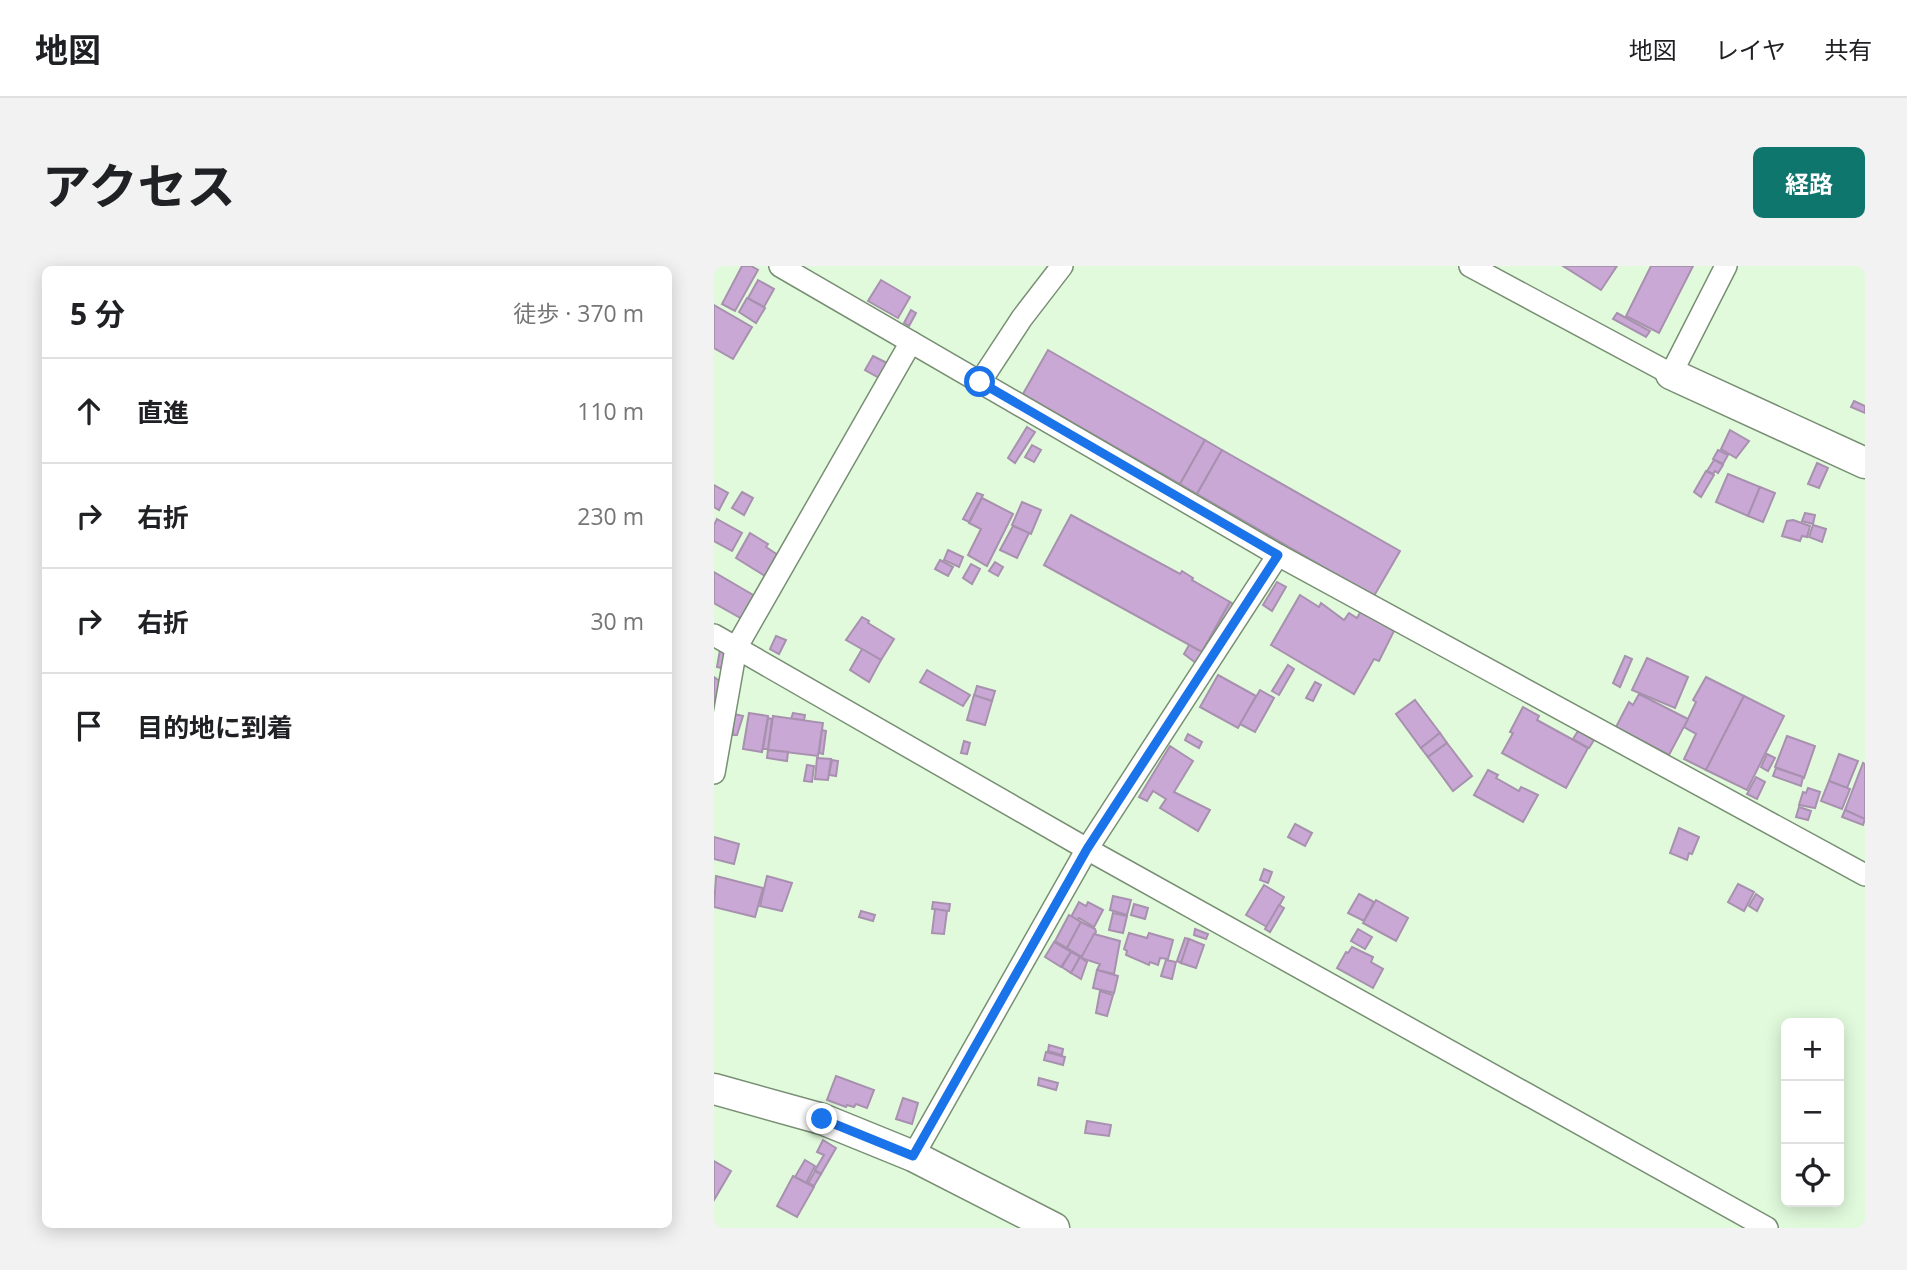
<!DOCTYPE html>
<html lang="ja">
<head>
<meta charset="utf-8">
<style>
  :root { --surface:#fff; --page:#f2f2f2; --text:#202124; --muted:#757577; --line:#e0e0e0; --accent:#0f766e }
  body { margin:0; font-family:"Open Sans","Noto Sans JP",sans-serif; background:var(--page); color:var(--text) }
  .controls { position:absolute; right:21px; bottom:21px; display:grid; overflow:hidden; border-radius:10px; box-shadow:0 4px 18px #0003 }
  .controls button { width:63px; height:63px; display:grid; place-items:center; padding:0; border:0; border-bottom:2px solid var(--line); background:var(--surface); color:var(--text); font:35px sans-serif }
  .stop { position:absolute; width:21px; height:21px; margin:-16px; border:5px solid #1a73e8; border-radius:50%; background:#fff }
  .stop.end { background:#1a73e8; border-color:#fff; box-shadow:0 2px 7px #0008 }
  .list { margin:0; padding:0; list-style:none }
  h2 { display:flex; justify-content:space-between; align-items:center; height:91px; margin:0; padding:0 28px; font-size:30px }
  h2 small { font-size:23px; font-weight:400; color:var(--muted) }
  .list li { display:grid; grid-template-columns:46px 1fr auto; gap:21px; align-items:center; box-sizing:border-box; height:105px; padding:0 28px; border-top:2px solid var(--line) }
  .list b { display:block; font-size:26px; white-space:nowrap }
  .list em { font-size:23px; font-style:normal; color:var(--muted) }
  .icon { flex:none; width:38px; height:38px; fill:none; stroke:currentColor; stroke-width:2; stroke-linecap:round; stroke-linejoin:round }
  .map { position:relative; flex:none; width:1151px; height:962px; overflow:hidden; border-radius:10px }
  header { display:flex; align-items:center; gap:42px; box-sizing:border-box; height:98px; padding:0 35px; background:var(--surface); border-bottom:2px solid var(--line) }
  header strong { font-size:33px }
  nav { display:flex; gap:38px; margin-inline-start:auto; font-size:24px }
  .intro { display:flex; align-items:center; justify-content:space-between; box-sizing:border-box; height:168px; padding:0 42px }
  h1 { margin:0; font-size:49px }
  .button { padding:18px 32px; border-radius:10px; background:var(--accent); color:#fff; font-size:24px; font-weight:700 }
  main { display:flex; gap:42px; padding:0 42px }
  aside { flex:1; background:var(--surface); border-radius:10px; box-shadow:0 4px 18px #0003 }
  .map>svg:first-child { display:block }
  .building { fill:#caa8d6; stroke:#a791ae; stroke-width:2 }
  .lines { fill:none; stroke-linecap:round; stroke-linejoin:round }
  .street-casing { stroke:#788f74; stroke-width:24 }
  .secondary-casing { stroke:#788f74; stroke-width:33 }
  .street { stroke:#fff; stroke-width:21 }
  .secondary { stroke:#fff; stroke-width:30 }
  .route { stroke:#1a73e8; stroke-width:9 }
</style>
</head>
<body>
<header>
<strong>地図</strong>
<nav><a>地図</a><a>レイヤ</a><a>共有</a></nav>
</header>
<div class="intro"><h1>アクセス</h1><a class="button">経路</a></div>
<main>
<aside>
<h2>5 分<small>徒歩 · 370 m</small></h2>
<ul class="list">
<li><svg class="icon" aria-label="ahead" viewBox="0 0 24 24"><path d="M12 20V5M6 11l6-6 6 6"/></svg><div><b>直進</b></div><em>110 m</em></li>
<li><svg class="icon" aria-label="right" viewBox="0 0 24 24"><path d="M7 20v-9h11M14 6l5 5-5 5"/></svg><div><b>右折</b></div><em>230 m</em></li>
<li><svg class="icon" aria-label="right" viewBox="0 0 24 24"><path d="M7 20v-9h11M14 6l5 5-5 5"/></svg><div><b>右折</b></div><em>30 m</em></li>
<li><svg class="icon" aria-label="arrive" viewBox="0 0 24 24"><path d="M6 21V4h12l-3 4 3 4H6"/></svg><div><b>目的地に到着</b></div></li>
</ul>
</aside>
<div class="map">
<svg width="1151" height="962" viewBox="0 0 1151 962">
  <rect width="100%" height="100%" fill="#e1fadc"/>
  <g class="building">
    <path d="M 28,0 L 37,0 L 44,4 L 21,45 L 8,38 Z"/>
    <path d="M 849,0 L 903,0 L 887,24 Z"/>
    <path d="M 937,0 L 979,0 L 945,67 L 912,50 Z"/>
    <path d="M 44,14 L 60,23 L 50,41 L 34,32 Z"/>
    <path d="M 167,14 L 196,31 L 184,52 L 154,35 Z"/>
    <path d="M 33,32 L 51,42 L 42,57 L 25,46 Z"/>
    <path d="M 0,39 L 38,61 L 19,93 L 0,82 Z"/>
    <path d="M 197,44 L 202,47 L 195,60 L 190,57 Z"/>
    <path d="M 903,47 L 936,65 L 932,71 L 899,53 Z"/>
    <path d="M 334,84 L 491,174 L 466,218 L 309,128 Z"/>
    <path d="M 159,90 L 175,98 L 167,113 L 151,104 Z"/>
    <path d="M 1140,135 L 1151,140 L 1151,147 L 1137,141 Z"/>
    <path d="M 313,161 L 321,166 L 301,197 L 294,192 Z"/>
    <path d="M 1016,164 L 1035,175 L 1022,192 L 1007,183 Z"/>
    <path d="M 491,174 L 508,184 L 483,228 L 466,218 Z"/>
    <path d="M 318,179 L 327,184 L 320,196 L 311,191 Z"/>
    <path d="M 508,184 L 686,285 L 660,330 L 483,228 Z"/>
    <path d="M 1004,184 L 1014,189 L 1009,198 L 999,193 Z"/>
    <path d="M 1000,194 L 1009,199 L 1004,207 L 1001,205 L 999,208 L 993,205 Z"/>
    <path d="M 1103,197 L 1114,202 L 1105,222 L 1094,218 Z"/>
    <path d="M 992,205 L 1000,209 L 987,231 L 980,226 Z"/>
    <path d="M 1014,208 L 1046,221 L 1034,250 L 1002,236 Z"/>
    <path d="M 0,219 L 14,227 L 5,244 L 0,241 Z"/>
    <path d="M 1046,221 L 1061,227 L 1049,256 L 1034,250 Z"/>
    <path d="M 28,226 L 39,232 L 30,249 L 18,242 Z"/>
    <path d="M 263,227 L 269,229 L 255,256 L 249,253 Z"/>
    <path d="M 268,232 L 299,248 L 273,300 L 254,289 L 267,263 L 255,257 Z"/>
    <path d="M 308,236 L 327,244 L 317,268 L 298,259 Z"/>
    <path d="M 1091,247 L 1101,249 L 1099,258 L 1088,255 Z"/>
    <path d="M 357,249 L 466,308 L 468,305 L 479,312 L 478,314 L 516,336 L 488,386 L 330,299 Z"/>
    <path d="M 3,253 L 28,267 L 18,285 L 0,275 L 0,259 Z"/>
    <path d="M 1079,254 L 1096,260 L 1093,271 L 1088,270 L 1086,275 L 1068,270 L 1073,255 Z"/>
    <path d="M 1099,259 L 1112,263 L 1108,276 L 1095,271 Z"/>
    <path d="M 299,260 L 315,267 L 303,292 L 286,284 Z"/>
    <path d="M 36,267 L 54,278 L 52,281 L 64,289 L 51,310 L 22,292 Z"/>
    <path d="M 234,284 L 249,291 L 245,301 L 230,294 Z"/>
    <path d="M 226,294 L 239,301 L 234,310 L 221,303 Z"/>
    <path d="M 281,296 L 289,301 L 284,310 L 275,305 Z"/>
    <path d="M 257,298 L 266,303 L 258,318 L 249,312 Z"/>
    <path d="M 0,306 L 41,330 L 28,353 L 0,337 Z"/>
    <path d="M 563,316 L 572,321 L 558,345 L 549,339 Z"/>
    <path d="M 586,329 L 605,341 L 607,337 L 630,354 L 635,347 L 643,352 L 647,345 L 680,365 L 665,395 L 660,393 L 640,428 L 557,379 Z"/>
    <path d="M 516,336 L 521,339 L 493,389 L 488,386 Z"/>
    <path d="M 148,351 L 155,355 L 154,357 L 180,373 L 167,394 L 132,374 Z"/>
    <path d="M 62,370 L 72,374 L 65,388 L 56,383 Z"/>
    <path d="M 475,379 L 493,389 L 486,400 L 470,388 Z"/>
    <path d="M 148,383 L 167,394 L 155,416 L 136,404 Z"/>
    <path d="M 6,384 L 19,386 L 16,404 L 3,401 Z"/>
    <path d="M 911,390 L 918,393 L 906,421 L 899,417 Z"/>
    <path d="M 933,392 L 974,411 L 961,442 L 918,424 Z"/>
    <path d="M 574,399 L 580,403 L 565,429 L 558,425 Z"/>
    <path d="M 213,404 L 256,429 L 249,440 L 206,416 Z"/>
    <path d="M 504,409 L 542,430 L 524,462 L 486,441 Z"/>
    <path d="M 0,411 L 7,416 L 3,443 L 0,442 Z"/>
    <path d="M 992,411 L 1030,430 L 992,504 L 970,493 L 982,468 L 970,461 L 982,436 L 979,434 Z"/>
    <path d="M 601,416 L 607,419 L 599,435 L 592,432 Z"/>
    <path d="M 263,420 L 281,425 L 278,435 L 260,430 Z"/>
    <path d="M 546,424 L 560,432 L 541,466 L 526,458 Z"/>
    <path d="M 925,428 L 974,453 L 955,489 L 902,461 L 915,436 L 919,439 Z"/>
    <path d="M 260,429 L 278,435 L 271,459 L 253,454 Z"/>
    <path d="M 1030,430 L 1070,450 L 1033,524 L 992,504 Z"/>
    <path d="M 701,434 L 726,467 L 707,482 L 682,448 Z"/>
    <path d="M 809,441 L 825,450 L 823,454 L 874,482 L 852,522 L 788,487 L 799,467 L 796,466 Z"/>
    <path d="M 35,447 L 54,450 L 48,486 L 29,483 Z"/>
    <path d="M 79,447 L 91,449 L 90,454 L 77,453 Z"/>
    <path d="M 20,448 L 29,450 L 23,469 L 19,469 L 19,464 L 16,464 Z"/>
    <path d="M 59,450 L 109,457 L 104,490 L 54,484 Z"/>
    <path d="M 54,452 L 58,453 L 54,483 L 49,483 Z"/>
    <path d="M 108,464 L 112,465 L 109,488 L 105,487 Z"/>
    <path d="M 864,465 L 880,474 L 875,482 L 859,473 Z"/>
    <path d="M 726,467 L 733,477 L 714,491 L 707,482 Z"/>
    <path d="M 474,468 L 488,476 L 485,482 L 471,474 Z"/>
    <path d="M 1073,470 L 1101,480 L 1090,512 L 1061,501 Z"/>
    <path d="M 250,475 L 256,477 L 253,488 L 247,487 Z"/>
    <path d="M 733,477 L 758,510 L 739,525 L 714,491 Z"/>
    <path d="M 456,480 L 479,495 L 460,526 L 496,544 L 484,565 L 446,542 L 452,533 L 439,525 L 433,535 L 425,531 Z"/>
    <path d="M 54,484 L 74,486 L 73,495 L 53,492 Z"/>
    <path d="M 1053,488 L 1061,492 L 1054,505 L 1047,501 Z"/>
    <path d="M 1125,488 L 1144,495 L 1133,522 L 1115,515 Z"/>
    <path d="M 103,492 L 117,493 L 114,514 L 101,513 Z"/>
    <path d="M 118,494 L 124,495 L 122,510 L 115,509 Z"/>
    <path d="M 1149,497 L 1151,498 L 1151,553 L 1131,544 Z"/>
    <path d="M 93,499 L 100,500 L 98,516 L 90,515 Z"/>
    <path d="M 1062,502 L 1089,511 L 1087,520 L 1059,510 Z"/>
    <path d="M 774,504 L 784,509 L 782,512 L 805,525 L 807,521 L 824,529 L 809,556 L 760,529 Z"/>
    <path d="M 1042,511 L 1051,516 L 1043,533 L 1033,528 Z"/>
    <path d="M 1115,515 L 1136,523 L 1128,543 L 1107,535 Z"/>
    <path d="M 1094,522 L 1106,526 L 1101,542 L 1085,539 L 1089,526 L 1092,527 Z"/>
    <path d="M 1085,541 L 1097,545 L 1094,554 L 1082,551 Z"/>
    <path d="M 1131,544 L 1151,553 L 1149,559 L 1128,551 Z"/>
    <path d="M 581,558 L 598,567 L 591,580 L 574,571 Z"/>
    <path d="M 965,562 L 985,571 L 978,588 L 975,587 L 973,594 L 956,587 Z"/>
    <path d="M 0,571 L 25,578 L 20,598 L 0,593 Z"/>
    <path d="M 550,603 L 558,606 L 554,617 L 546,614 Z"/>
    <path d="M 2,610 L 49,622 L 41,651 L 0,641 Z"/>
    <path d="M 53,610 L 78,617 L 68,645 L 46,640 Z"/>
    <path d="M 1024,618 L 1040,626 L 1030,645 L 1014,636 Z"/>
    <path d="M 550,619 L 570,631 L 553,661 L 532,649 Z"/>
    <path d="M 645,628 L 660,636 L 650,655 L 634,647 Z"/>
    <path d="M 1042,628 L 1049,633 L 1043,645 L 1035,640 Z"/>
    <path d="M 399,630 L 417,634 L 413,649 L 396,644 Z"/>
    <path d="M 662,634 L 694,652 L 682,675 L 649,657 Z"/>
    <path d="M 219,636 L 236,638 L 235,645 L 218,643 Z"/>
    <path d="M 365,636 L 372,640 L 374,636 L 389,644 L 380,661 L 365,652 L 364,654 L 357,651 Z"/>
    <path d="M 420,638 L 434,642 L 431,653 L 417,649 Z"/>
    <path d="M 565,639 L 570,642 L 556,666 L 551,663 Z"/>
    <path d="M 221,643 L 233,645 L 230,668 L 218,667 Z"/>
    <path d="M 147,645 L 161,649 L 159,655 L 145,651 Z"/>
    <path d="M 399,647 L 413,650 L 409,667 L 395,664 Z"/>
    <path d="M 355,649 L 367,656 L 353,682 L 341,675 Z"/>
    <path d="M 367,656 L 381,663 L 382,666 L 368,691 L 353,682 Z"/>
    <path d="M 481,663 L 494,668 L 492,673 L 480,669 Z"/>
    <path d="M 644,663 L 658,671 L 651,683 L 637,675 Z"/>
    <path d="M 415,667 L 433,672 L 435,667 L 459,674 L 454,693 L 446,692 L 444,699 L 436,696 L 435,699 L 412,689 L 413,685 L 410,683 Z"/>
    <path d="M 380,668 L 406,675 L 400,708 L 383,704 L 386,698 L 367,692 Z"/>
    <path d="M 471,672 L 475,673 L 467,697 L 463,695 Z"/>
    <path d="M 475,673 L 490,679 L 482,702 L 467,697 Z"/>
    <path d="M 340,676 L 357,686 L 347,701 L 331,691 Z"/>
    <path d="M 638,681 L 659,691 L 657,696 L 669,703 L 659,722 L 623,702 L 632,686 L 634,687 Z"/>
    <path d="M 357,686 L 366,691 L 357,707 L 348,701 Z"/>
    <path d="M 366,691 L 373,696 L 367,713 L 357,707 Z"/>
    <path d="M 452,694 L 462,696 L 458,713 L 447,710 Z"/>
    <path d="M 383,704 L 404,710 L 400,727 L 379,722 Z"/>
    <path d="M 386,725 L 399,729 L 393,750 L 382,747 Z"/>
    <path d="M 335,779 L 349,783 L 348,789 L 334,785 Z"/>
    <path d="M 332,786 L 351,791 L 349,799 L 330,794 Z"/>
    <path d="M 122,810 L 160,824 L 153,842 L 142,838 L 140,841 L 133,839 L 132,841 L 113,834 Z"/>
    <path d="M 325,812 L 344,817 L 342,824 L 324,819 Z"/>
    <path d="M 189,832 L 204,837 L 198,858 L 182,853 Z"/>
    <path d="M 373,855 L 397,859 L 395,870 L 371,867 Z"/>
    <path d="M 109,874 L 122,882 L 107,908 L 101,904 L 110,889 L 103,886 Z"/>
    <path d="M 91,894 L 101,900 L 92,917 L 81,911 Z"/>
    <path d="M 0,895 L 17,905 L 0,934 Z"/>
    <path d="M 101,905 L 107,908 L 100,920 L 94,917 Z"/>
    <path d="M 79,910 L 100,921 L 83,951 L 63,940 Z"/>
  </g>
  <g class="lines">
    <defs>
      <g id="street">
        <path d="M 66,0 L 564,289 L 1151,609"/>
        <path d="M 756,0 L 957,108 L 1012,0"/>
        <path d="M 266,116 L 308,52 L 348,0"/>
        <path d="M 0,369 L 373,583 L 1053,962"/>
        <path d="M 0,507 L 22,382 L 197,76"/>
        <path d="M 199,890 L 373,583 L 564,289"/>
      </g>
      <g id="secondary">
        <path d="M 957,108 L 1151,197"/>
        <path d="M 0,823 L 108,853 L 199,890 L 340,962"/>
      </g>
    </defs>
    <use href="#street" class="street-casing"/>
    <use href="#secondary" class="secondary-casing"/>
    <use href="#street" class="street"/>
    <use href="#secondary" class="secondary"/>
  </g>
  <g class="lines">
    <path class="route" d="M 108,853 L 199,890 L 373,583 L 564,289 L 266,116"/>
  </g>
</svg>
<div class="controls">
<button>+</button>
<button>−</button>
<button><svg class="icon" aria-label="locate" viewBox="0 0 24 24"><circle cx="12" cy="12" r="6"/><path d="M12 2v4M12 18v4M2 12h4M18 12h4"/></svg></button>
</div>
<div class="stop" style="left:266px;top:116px"></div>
<div class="stop end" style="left:108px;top:853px"></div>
</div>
</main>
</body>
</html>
